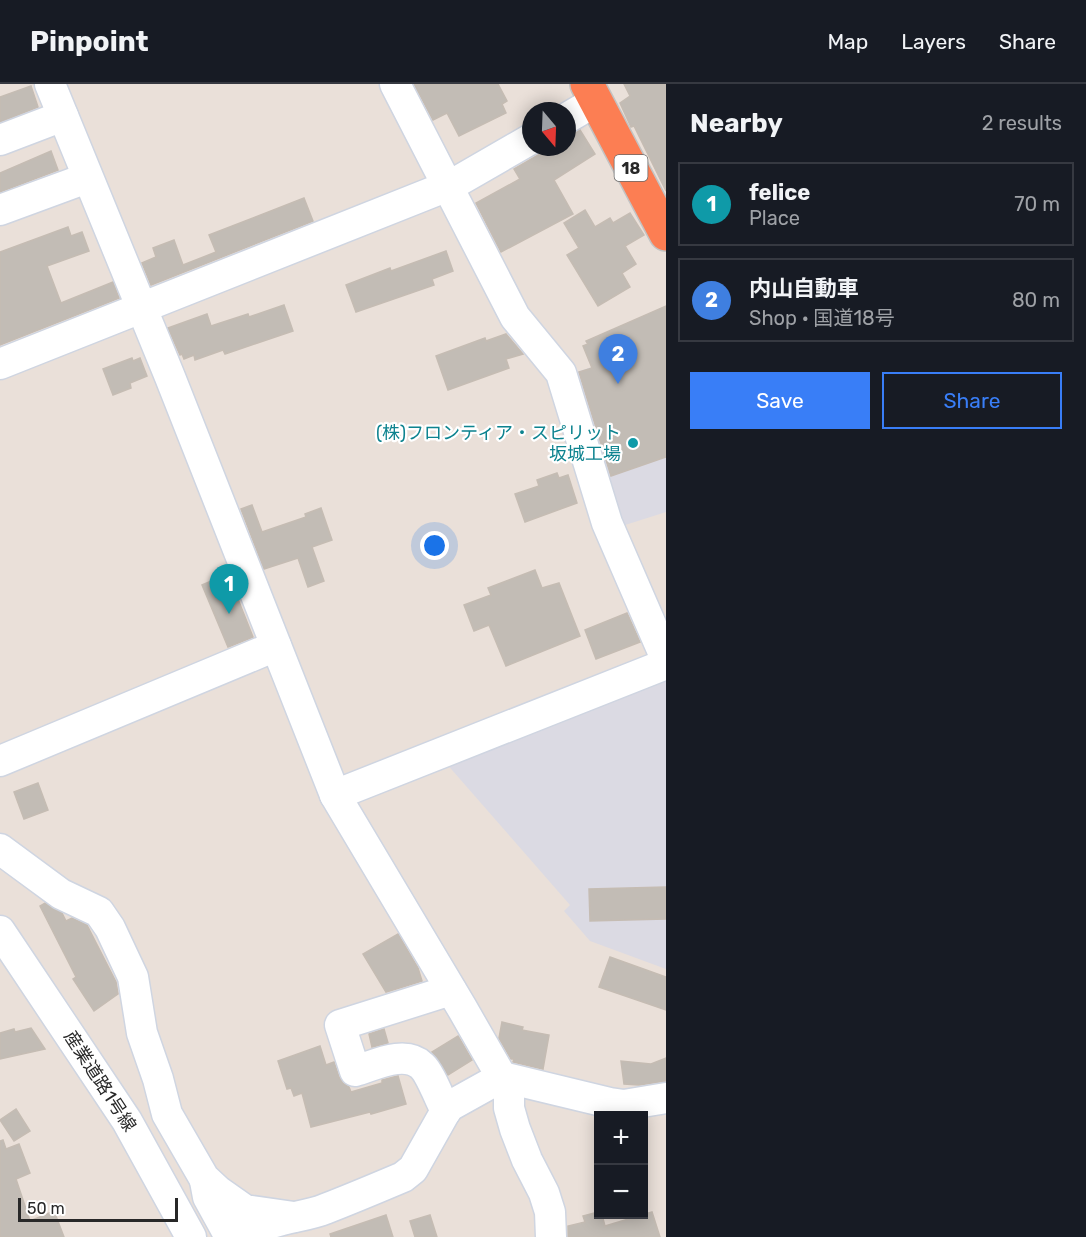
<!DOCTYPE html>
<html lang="en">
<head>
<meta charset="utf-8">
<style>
  :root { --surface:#171b24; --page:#20242c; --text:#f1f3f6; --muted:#9ea1a6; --line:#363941; --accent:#397ef7 }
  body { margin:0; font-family:Rubik,"Noto Sans JP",sans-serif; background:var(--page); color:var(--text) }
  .controls { position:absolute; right:18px; bottom:18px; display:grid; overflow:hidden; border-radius:0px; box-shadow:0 3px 15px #0003 }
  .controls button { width:54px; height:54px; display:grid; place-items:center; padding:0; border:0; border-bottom:2px solid var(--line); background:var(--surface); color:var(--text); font:30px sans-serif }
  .compass { position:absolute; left:522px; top:18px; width:54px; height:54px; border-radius:50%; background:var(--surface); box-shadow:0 3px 15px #0003; rotate:161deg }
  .scale { position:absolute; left:18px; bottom:15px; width:160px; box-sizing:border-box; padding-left:6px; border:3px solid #282828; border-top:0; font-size:16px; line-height:21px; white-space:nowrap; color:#282828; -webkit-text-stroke:4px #fff; paint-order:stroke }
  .you { position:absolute; left:435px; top:462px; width:21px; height:21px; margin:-15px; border:4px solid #fff; border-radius:50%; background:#1a73e8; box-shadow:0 0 0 9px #1a73e833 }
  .badge { display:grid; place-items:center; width:39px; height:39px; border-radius:50%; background:var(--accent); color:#fff; font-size:20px; font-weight:700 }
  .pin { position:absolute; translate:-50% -50px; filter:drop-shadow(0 2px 3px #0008) }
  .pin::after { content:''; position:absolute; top:32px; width:21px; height:18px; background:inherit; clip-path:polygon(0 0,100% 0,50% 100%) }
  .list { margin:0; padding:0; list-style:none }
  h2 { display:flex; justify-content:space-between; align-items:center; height:78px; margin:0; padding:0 24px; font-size:26px }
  h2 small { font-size:20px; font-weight:400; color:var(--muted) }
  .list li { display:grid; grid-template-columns:39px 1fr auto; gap:18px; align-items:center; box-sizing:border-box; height:84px; margin:0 12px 12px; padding:0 12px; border:2px solid var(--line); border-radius:0px }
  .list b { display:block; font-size:22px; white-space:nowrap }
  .list p { margin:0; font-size:20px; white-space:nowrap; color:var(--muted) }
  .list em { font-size:20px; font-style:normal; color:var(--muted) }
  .actions { display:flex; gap:12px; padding:18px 24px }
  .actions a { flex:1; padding:14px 0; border:2px solid var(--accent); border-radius:0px; text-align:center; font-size:21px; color:var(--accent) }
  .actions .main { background:var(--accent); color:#fff }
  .map { position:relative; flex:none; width:666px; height:1153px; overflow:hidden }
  header { display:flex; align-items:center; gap:36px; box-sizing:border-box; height:84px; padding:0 30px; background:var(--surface); border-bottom:2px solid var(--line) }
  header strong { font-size:28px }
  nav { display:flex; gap:33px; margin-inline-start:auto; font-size:21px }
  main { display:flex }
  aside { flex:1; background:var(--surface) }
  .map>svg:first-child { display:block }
  .industrial { fill:#dbdae3 }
  .building { fill:#c2bcb5; stroke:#c5bcb3; stroke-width:1.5 }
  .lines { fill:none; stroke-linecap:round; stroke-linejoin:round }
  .minor-casing { stroke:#cfd5e1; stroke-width:33 }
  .highway-casing { stroke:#c3c3c3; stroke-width:36 }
  .minor { stroke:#fff; stroke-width:30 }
  .highway { stroke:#fc7e53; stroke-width:33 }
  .culture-dot { fill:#0f9aa8; stroke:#fff; stroke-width:2 }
  .labels { text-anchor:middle; stroke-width:4.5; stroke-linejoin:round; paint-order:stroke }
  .shield { fill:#fff; stroke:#686868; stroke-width:1.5 }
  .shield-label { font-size:16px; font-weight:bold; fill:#282828 }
  .culture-label { font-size:18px; fill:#0d838f; stroke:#fff; text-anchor:end }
  .street-label { font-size:18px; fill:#282828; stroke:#fff }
</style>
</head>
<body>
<header>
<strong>Pinpoint</strong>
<nav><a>Map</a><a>Layers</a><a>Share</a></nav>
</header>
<main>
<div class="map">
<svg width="666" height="1153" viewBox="0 0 666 1153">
  <rect width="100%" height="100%" fill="#eae0d9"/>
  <g class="industrial">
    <path d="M 666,258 L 666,428 L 619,443 L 568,291 Z"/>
    <path d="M 666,592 L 666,885 L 590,857 L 564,827 L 570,821 L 445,678 Z"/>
  </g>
  <g class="building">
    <path d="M 414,0 L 498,0 L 507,17 L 502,20 L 506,29 L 459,52 L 447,29 L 433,36 Z"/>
    <path d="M 624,0 L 666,0 L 666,107 L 634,42 L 631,43 L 620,19 L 630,12 Z"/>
    <path d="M 31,2 L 38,23 L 0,38 L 0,13 Z"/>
    <path d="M 580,46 L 595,70 L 554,96 L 573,130 L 501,168 L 476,119 L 520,95 L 514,85 L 552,63 L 567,63 L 567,54 Z"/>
    <path d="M 51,67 L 58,86 L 0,108 L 0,89 Z"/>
    <path d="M 304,114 L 313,137 L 151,201 L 142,179 L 156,173 L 153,164 L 174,156 L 183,181 L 216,168 L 209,151 Z"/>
    <path d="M 585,126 L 595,143 L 610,134 L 613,139 L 630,129 L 644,151 L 625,162 L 636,180 L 622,189 L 630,203 L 598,222 L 567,171 L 579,164 L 564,139 Z"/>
    <path d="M 68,143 L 71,152 L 82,148 L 89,167 L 47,182 L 61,219 L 113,198 L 119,214 L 0,261 L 0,168 Z"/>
    <path d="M 446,167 L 453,187 L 432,195 L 434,201 L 356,228 L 346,201 L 390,184 L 391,187 Z"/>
    <path d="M 284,221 L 293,247 L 225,270 L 223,266 L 195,276 L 194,271 L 184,275 L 182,270 L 180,271 L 168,244 L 207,230 L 211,242 L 248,230 L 249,233 Z"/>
    <path d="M 666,222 L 666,373 L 611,392 L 579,288 L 592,284 L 583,262 L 588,260 L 586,257 Z"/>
    <path d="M 506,250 L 523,270 L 506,275 L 509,284 L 448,306 L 436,272 L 485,254 L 486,257 Z"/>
    <path d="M 132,274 L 133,277 L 140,274 L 147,292 L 130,299 L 131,304 L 113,311 L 103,285 Z"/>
    <path d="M 557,389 L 559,394 L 568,391 L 577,419 L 525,438 L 515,410 L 539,402 L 537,396 Z"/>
    <path d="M 252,421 L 262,448 L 306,433 L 305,430 L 321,424 L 332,456 L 312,463 L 324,497 L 308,503 L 298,474 L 264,485 L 241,425 Z"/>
    <path d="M 535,486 L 542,504 L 559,499 L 580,552 L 506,582 L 489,541 L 474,547 L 464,521 L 491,511 L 488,504 Z"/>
    <path d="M 228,490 L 253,553 L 228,563 L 202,501 Z"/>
    <path d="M 627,529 L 640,558 L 596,575 L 585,546 Z"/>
    <path d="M 38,699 L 48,726 L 24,735 L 14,708 Z"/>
    <path d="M 666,803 L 666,835 L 590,837 L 589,805 Z"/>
    <path d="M 45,819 L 62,829 L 66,837 L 72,834 L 87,841 L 116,898 L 118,910 L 94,927 L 73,895 L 76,893 L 40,822 Z"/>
    <path d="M 398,850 L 418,884 L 422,897 L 386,908 L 363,870 Z"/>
    <path d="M 610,873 L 666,893 L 666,926 L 599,903 Z"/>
    <path d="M 502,938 L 523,943 L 522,946 L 549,951 L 543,985 L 513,978 L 514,975 L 511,975 L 499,954 Z"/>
    <path d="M 31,944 L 45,965 L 0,975 L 0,949 L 14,945 L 15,948 Z"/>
    <path d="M 384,945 L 388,959 L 372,963 L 369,950 Z"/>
    <path d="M 458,952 L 472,976 L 448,991 L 432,968 Z"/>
    <path d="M 320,962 L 326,981 L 334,978 L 339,993 L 343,999 L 349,1003 L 351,1008 L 382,999 L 382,996 L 398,992 L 406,1020 L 371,1030 L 370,1028 L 311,1043 L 302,1009 L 294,1012 L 291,1004 L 287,1005 L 278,977 Z"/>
    <path d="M 666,974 L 666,997 L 639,1001 L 624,1000 L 621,977 L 651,980 Z"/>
    <path d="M 16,1025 L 30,1047 L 14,1057 L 0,1036 Z"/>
    <path d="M 3,1056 L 6,1065 L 19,1060 L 30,1089 L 16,1095 L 30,1137 L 54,1127 L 64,1153 L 0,1153 L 0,1057 Z"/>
    <path d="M 598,1128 L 598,1131 L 602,1131 L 605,1142 L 652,1128 L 660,1153 L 568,1153 L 568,1142 L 585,1138 L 583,1132 Z"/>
    <path d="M 386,1131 L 393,1153 L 331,1153 L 330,1150 Z"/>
    <path d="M 430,1131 L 437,1153 L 415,1153 L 410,1137 Z"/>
  </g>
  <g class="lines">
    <defs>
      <g id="minor">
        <path d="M 50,0 L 170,293 L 335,711 L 462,924 L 509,1006 L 509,1024 L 515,1045 L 527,1076 L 544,1109 L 550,1128 L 551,1153"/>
        <path d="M 395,0 L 515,233 L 561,289 L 607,439 L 666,575"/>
        <path d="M 567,34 L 596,17"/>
        <path d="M 0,56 L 63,32"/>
        <path d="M 0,126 L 87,94"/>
        <path d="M 0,280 L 453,100 L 531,55"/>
        <path d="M 0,677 L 276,562"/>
        <path d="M 335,711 L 666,580"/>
        <path d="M 0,765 L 61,810 L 99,828 L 110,844 L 133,893 L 142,949 L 158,995 L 167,1030 L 204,1094 L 218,1107 L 245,1126 L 294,1133"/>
        <path d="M 0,847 L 127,1037 L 191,1153"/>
        <path d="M 446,1027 C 440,1016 430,989 422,982 C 405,965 373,982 355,987 L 340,941 L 451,906"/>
        <path d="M 205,1097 L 208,1113 L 230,1153"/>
        <path d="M 247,1153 C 262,1135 304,1134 325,1125 C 351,1115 377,1104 403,1093 L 413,1085 L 448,1023 L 502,993 L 610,1019 L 624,1021 L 666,1014"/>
      </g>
      <path id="highway" d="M 587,0 L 666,150"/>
    </defs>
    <use href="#minor" class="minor-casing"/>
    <use href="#highway" class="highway-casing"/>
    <use href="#minor" class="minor"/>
    <use href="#highway" class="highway"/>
  </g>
  <circle class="culture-dot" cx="633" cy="359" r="6"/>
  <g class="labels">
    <rect class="shield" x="614.5" y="71" width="33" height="26" rx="4.5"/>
    <g class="shield-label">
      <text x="631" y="90">18</text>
    </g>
    <g class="culture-label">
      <text x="621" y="355">(株)フロンティア・スピリット<tspan x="621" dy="21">坂城工場</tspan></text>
    </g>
    <g class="street-label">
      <text transform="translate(100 997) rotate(57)" y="6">産業道路1号線</text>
    </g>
  </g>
</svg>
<div class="controls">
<button>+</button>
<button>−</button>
</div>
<svg class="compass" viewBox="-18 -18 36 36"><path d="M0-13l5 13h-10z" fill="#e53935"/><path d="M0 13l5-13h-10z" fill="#9ea1a6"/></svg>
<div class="scale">50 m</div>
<div class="you"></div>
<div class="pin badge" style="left:229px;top:530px;background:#0f9aa8">1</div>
<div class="pin badge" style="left:618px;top:300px;background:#3f7fe0">2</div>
</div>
<aside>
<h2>Nearby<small>2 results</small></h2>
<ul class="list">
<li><span class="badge" style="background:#0f9aa8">1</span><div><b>felice</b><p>Place</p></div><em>70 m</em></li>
<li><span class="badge" style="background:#3f7fe0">2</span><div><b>内山自動車</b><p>Shop · 国道18号</p></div><em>80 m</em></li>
</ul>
<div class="actions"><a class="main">Save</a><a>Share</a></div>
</aside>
</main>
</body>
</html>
